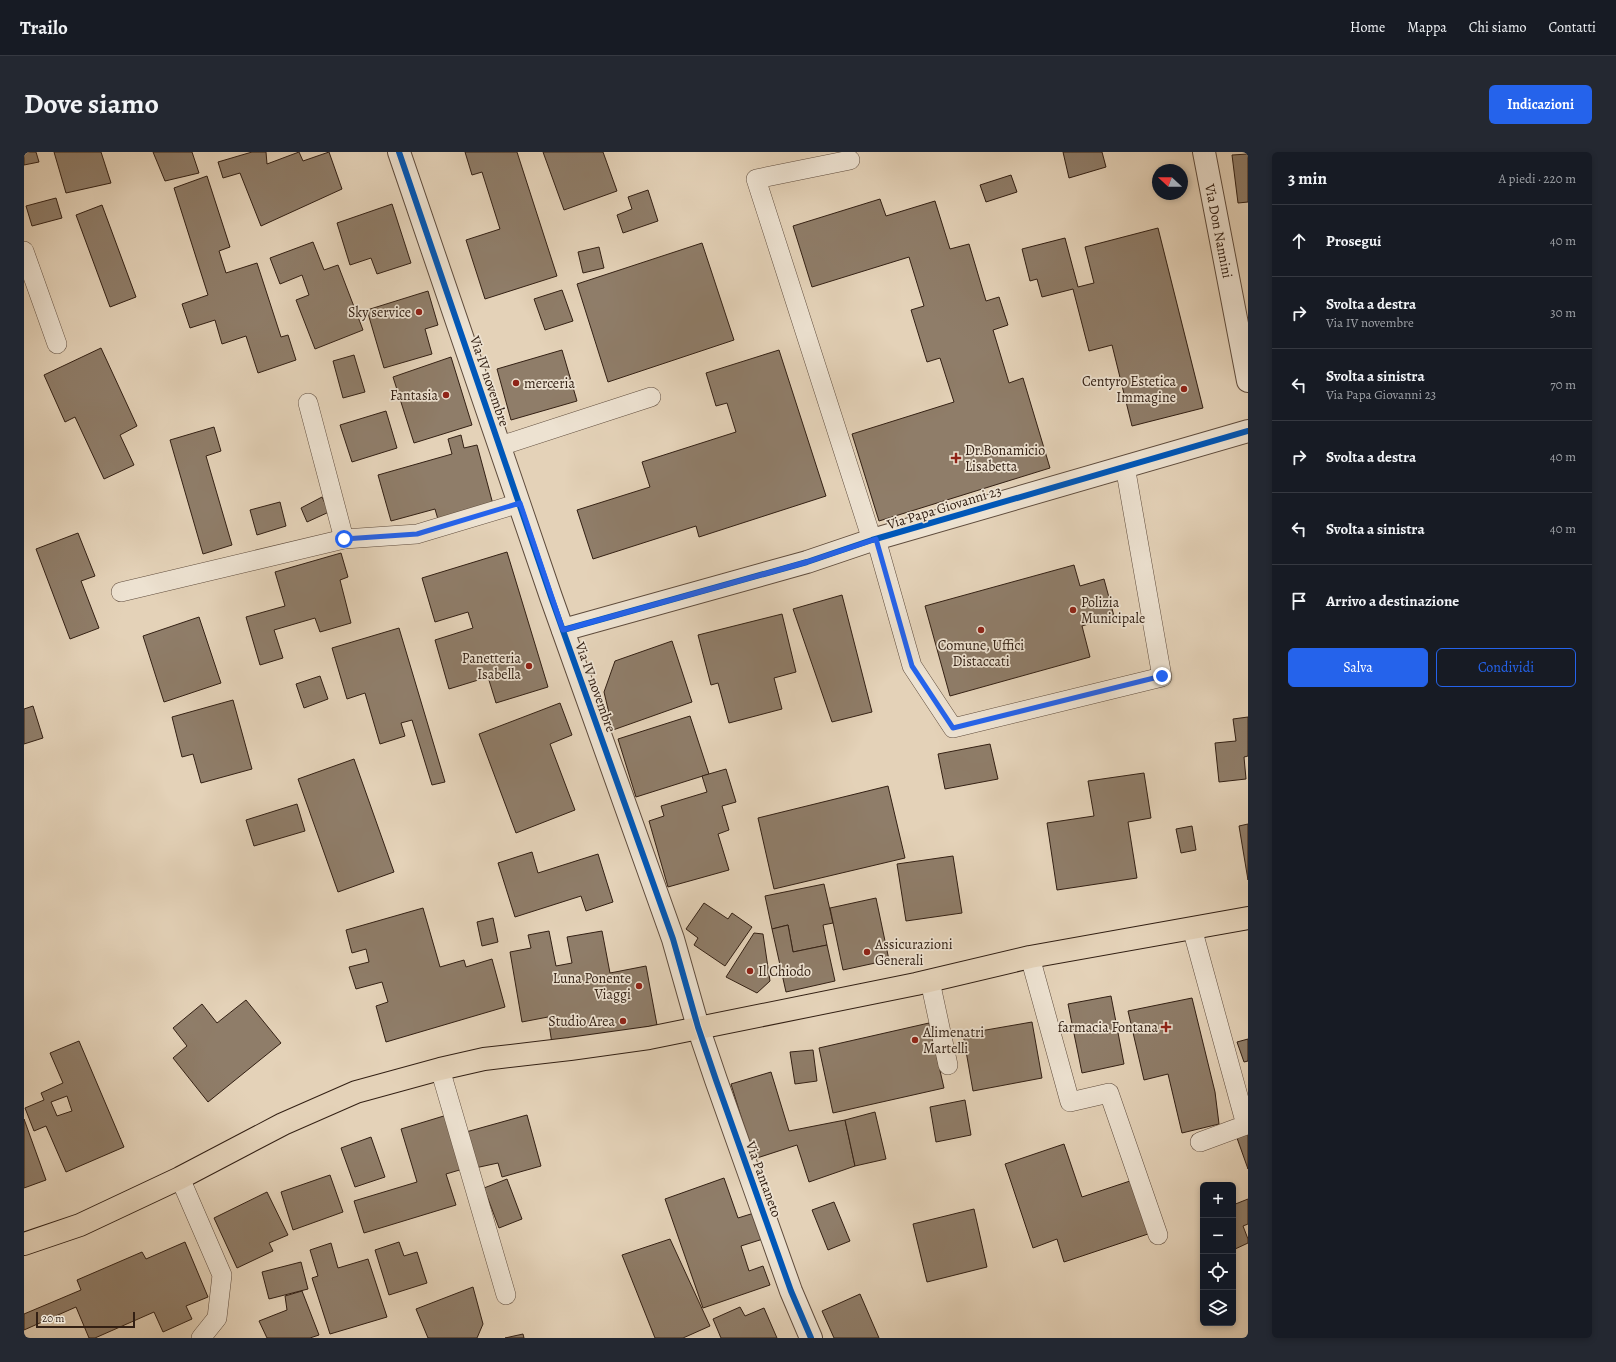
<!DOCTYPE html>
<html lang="it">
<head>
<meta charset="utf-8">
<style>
  :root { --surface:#171b24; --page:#242831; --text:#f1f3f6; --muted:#9ea1a6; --line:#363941; --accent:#2563eb }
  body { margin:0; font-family:Alegreya,serif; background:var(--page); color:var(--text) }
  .controls { position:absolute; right:12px; bottom:12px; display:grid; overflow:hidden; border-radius:6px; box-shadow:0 2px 6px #0003 }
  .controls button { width:36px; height:36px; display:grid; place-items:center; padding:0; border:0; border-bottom:1px solid var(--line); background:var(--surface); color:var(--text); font:20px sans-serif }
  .compass { position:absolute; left:1128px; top:12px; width:36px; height:36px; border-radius:50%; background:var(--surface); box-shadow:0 2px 6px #0003; rotate:291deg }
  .scale { position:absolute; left:12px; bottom:10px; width:99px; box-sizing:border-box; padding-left:4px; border:2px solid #332014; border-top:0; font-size:11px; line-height:14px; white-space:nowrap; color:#332014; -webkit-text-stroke:3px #ede2d1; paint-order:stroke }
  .stop { position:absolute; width:12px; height:12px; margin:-9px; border:3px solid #2563eb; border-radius:50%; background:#fff }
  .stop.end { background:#2563eb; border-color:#fff; box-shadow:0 1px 4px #0008 }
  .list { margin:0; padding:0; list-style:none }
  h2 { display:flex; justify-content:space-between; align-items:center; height:52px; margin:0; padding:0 16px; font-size:17px }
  h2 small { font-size:13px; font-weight:400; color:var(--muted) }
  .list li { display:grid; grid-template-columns:26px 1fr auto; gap:12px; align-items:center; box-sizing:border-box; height:72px; padding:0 16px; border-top:1px solid var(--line) }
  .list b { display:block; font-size:15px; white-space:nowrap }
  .list p { margin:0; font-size:13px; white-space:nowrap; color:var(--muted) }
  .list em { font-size:13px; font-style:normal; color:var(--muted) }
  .actions { display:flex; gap:8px; padding:12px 16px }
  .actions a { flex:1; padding:9px 0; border:1px solid var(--accent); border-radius:6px; text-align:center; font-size:14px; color:var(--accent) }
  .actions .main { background:var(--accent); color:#fff }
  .icon { flex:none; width:22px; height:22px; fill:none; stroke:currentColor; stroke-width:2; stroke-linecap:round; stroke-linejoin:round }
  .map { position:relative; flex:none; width:1224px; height:1186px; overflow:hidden; border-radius:6px }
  header { display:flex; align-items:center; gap:24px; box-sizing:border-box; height:56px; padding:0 20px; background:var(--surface); border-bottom:1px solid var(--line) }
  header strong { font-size:19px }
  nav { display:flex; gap:22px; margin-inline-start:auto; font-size:14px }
  .intro { display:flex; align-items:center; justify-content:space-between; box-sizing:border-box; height:96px; padding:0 24px }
  h1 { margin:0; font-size:28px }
  .button { padding:10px 18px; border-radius:6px; background:var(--accent); color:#fff; font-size:14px; font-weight:700 }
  main { display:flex; gap:24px; padding:0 24px }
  aside { flex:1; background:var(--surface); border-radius:6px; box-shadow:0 2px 6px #0003 }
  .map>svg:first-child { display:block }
  .building { fill:#8f7d69; stroke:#332014; fill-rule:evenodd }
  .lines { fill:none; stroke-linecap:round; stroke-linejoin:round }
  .lane-casing { stroke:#5f4c3d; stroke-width:20 }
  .street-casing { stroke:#5f4c3d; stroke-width:24 }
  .primary-casing { stroke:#332014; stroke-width:24 }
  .lane { stroke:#ede2d1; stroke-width:19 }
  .street { stroke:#ede2d1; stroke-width:22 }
  .primary { stroke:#e4d2b8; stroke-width:22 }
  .cycleway-casing { stroke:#ede2d1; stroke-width:8 }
  .cycleway { stroke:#0057b8; stroke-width:6 }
  .route { stroke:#2563eb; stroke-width:5 }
  .poi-dot { fill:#8f2418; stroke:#ede2d1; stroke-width:1.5 }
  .labels { text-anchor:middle; stroke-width:3.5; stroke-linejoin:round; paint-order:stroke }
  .street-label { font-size:14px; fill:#332014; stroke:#ede2d1 }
  .poi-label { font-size:14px; fill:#332014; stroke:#ede2d1; text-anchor:end }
</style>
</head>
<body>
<header>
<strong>Trailo</strong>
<nav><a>Home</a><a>Mappa</a><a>Chi siamo</a><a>Contatti</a></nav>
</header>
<div class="intro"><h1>Dove siamo</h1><a class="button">Indicazioni</a></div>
<main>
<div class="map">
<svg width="1224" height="1186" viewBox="0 0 1224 1186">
  <rect width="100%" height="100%" fill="#e4d2b8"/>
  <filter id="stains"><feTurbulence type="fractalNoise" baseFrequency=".005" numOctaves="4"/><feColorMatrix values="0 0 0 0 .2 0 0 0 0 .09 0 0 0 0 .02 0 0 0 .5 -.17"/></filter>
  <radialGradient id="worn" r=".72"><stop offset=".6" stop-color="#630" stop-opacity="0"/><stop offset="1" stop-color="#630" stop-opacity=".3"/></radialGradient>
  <g class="building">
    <path d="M 0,0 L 12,0 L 15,10 L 0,13 Z"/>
    <path d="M 30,0 L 77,0 L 87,31 L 42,41 Z"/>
    <path d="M 129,0 L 168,0 L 175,21 L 141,29 Z"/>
    <path d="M 228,0 L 242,0 L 243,12 L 275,0 L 279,9 L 305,0 L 318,37 L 237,74 L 216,21 L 199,26 L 194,10 Z"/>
    <path d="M 441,0 L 493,0 L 533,124 L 461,147 L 442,88 L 476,77 L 458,20 L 448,23 Z"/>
    <path d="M 519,0 L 579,0 L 593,39 L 540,58 Z"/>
    <path d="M 1039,0 L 1078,0 L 1082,15 L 1045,26 Z"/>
    <path d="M 1224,2 L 1224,50 L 1214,51 L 1208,3 Z"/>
    <path d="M 987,23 L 993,40 L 962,50 L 956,33 Z"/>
    <path d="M 183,24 L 206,95 L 195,99 L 202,121 L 233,111 L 257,185 L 264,183 L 272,208 L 234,221 L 222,184 L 198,192 L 191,168 L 166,176 L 158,152 L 184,143 L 150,36 Z"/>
    <path d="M 624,38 L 634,69 L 599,81 L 593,63 L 608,57 L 604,45 Z"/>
    <path d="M 32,46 L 38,66 L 8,74 L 2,54 Z"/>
    <path d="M 856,47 L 862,64 L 911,49 L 926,97 L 945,92 L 962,149 L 975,145 L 984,173 L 969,178 L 985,231 L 999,226 L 1026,316 L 855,369 L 828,282 L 930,250 L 916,206 L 903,210 L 887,158 L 900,154 L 885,105 L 788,135 L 769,74 Z"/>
    <path d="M 368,52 L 387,111 L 353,122 L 347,106 L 326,113 L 313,71 Z"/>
    <path d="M 78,53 L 112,145 L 86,155 L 52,63 Z"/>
    <path d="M 1134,76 L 1179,256 L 1108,274 L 1088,193 L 1065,199 L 1049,137 L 1018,145 L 1013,127 L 1006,129 L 998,97 L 1041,86 L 1054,135 L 1070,131 L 1061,95 Z"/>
    <path d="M 289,90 L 300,118 L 314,113 L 339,178 L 291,197 L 272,148 L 285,143 L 278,123 L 256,132 L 246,106 Z"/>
    <path d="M 678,91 L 710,188 L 584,230 L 553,132 Z"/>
    <path d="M 575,95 L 580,116 L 559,121 L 554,100 Z"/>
    <path d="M 538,138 L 549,169 L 521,178 L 510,147 Z"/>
    <path d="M 404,139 L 414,173 L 401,177 L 408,202 L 360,216 L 343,158 Z"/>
    <path d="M 77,196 L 113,274 L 96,283 L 110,313 L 80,327 L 51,265 L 41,270 L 20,223 Z"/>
    <path d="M 538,198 L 553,249 L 487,268 L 473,217 Z"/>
    <path d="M 755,198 L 802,344 L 675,385 L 672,374 L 569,407 L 553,358 L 626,335 L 618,310 L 712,280 L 703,251 L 692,254 L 682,221 Z"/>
    <path d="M 330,203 L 341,240 L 319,246 L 309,209 Z"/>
    <path d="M 427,205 L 448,273 L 390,291 L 369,225 Z"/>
    <path d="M 362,259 L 373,296 L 328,310 L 316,273 Z"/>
    <path d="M 190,275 L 197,299 L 182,304 L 208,393 L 179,402 L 146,288 Z"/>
    <path d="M 437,283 L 440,296 L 453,293 L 470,356 L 415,371 L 411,357 L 367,369 L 354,323 L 428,302 L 424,287 Z"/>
    <path d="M 298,345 L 305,360 L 283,370 L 277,356 Z"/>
    <path d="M 256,350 L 262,374 L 233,383 L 226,358 Z"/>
    <path d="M 54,381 L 71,424 L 57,429 L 75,476 L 46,487 L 12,397 Z"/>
    <path d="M 483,400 L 524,535 L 472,551 L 464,525 L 425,537 L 411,488 L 449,476 L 444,460 L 411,470 L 398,426 Z"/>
    <path d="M 317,401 L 324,425 L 316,428 L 327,471 L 296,480 L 291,466 L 250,478 L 259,506 L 236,513 L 222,465 L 261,454 L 251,420 Z"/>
    <path d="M 1050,413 L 1056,434 L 1080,427 L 1090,464 L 1058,474 L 1066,505 L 926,544 L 901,454 Z"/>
    <path d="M 818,443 L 848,560 L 808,570 L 769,457 Z"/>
    <path d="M 758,462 L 772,520 L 750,526 L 758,557 L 705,571 L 694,531 L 687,533 L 674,483 Z"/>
    <path d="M 175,465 L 197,531 L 140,550 L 119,484 Z"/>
    <path d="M 375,476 L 421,630 L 408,633 L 388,568 L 377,571 L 381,584 L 356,592 L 341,541 L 323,547 L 308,496 Z"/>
    <path d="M 648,489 L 668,550 L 589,578 L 580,540 L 591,509 Z"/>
    <path d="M 296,524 L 304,547 L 280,556 L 272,532 Z"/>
    <path d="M 209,548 L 228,617 L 177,631 L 169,602 L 158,605 L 148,565 Z"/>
    <path d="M 536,551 L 548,583 L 526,592 L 551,658 L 492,681 L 455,582 Z"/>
    <path d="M 9,554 L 19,586 L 0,592 L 0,557 Z"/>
    <path d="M 666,564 L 685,622 L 612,645 L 594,587 Z"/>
    <path d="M 1224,565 L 1224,604 L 1220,605 L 1222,627 L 1195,630 L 1191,591 L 1212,589 L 1209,567 Z"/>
    <path d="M 966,592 L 974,627 L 921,637 L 914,602 Z"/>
    <path d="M 330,607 L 370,720 L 314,740 L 274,627 Z"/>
    <path d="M 702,617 L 712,650 L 698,654 L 705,678 L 694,682 L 705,718 L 644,735 L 625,669 L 640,664 L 637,654 L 683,640 L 678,624 Z"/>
    <path d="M 1120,621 L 1127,666 L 1104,670 L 1113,726 L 1033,738 L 1023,671 L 1070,664 L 1064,629 Z"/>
    <path d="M 864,634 L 881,706 L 750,737 L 734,666 Z"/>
    <path d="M 273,652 L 281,679 L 230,694 L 222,668 Z"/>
    <path d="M 1224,672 L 1224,728 L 1215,674 Z"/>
    <path d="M 1168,674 L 1172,698 L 1157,701 L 1152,677 Z"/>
    <path d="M 508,700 L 514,721 L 574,702 L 589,750 L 562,759 L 557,744 L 491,765 L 474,711 Z"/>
    <path d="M 929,704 L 938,761 L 882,769 L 873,712 Z"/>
    <path d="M 800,732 L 809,771 L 799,773 L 803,793 L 769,800 L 764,773 L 748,777 L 741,744 Z"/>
    <path d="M 852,746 L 865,808 L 819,818 L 806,756 Z"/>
    <path d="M 680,751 L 704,767 L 708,761 L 728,775 L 701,814 L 670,793 L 674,786 L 662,777 Z"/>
    <path d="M 399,756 L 416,815 L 440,808 L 442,815 L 468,807 L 481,855 L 362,890 L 352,854 L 364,850 L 358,830 L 332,837 L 325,815 L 345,810 L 342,797 L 328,801 L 322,778 Z"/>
    <path d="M 469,766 L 474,790 L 458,794 L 453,770 Z"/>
    <path d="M 764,773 L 769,800 L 803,793 L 811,829 L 762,840 L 748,777 Z"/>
    <path d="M 525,779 L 532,814 L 548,811 L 543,785 L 578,779 L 586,821 L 622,814 L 633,873 L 528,892 L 524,865 L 498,870 L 486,800 L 507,796 L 504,783 Z"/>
    <path d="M 730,781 L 739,782 L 746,829 L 733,841 L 702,825 Z"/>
    <path d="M 1087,844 L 1100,912 L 1058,921 L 1044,852 Z"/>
    <path d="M 1168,846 L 1191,940 L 1195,972 L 1158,981 L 1144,922 L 1120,928 L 1104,859 Z"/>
    <path d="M 222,848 L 257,891 L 184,950 L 149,906 L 163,894 L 149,876 L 178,852 L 193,871 Z"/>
    <path d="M 1008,870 L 1018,926 L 949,939 L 939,882 Z"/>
    <path d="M 905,871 L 920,936 L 809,961 L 795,896 Z"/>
    <path d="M 1224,887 L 1224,909 L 1220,910 L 1213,890 Z"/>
    <path d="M 55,889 L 100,995 L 42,1020 L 22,974 L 10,979 L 1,956 L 20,948 L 17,941 L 39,931 L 26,901 ZM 43,944 L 48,959 L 33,964 L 27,950 Z"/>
    <path d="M 789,898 L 793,929 L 771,932 L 766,900 Z"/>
    <path d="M 747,920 L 765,979 L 821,968 L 831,1014 L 785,1030 L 773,993 L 730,1007 L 707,932 Z"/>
    <path d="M 941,948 L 947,983 L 912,990 L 906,955 Z"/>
    <path d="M 851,960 L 862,1007 L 831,1014 L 821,968 Z"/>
    <path d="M 423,963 L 439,1017 L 422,1022 L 432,1053 L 340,1081 L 330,1049 L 393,1030 L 377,977 Z"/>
    <path d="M 503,963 L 517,1014 L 478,1025 L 474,1011 L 451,1016 L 442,980 Z"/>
    <path d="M 0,967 L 22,1028 L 0,1036 Z"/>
    <path d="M 1224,982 L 1224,1017 L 1213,986 Z"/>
    <path d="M 347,985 L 361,1025 L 331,1035 L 317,996 Z"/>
    <path d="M 1040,992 L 1058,1045 L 1109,1028 L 1127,1081 L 1040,1110 L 1033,1087 L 1009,1096 L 981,1012 Z"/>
    <path d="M 306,1023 L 319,1060 L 269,1078 L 257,1040 Z"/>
    <path d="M 700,1026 L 714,1066 L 730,1061 L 739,1087 L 717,1094 L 725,1119 L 739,1114 L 746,1133 L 679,1156 L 641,1047 Z"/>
    <path d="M 483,1027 L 498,1067 L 475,1076 L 460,1036 Z"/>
    <path d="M 243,1040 L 264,1083 L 245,1091 L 249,1099 L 213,1116 L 190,1066 Z"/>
    <path d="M 1224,1047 L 1224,1072 L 1219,1074 L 1224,1087 L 1224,1091 L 1209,1098 L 1209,1053 Z"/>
    <path d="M 810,1050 L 826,1089 L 804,1098 L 788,1058 Z"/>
    <path d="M 950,1057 L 963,1115 L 903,1130 L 889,1072 Z"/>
    <path d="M 646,1087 L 686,1174 L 659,1186 L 631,1186 L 598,1103 Z"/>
    <path d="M 161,1090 L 184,1145 L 162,1154 L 168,1167 L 139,1180 L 130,1160 L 71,1186 L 65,1186 L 52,1155 L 0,1178 L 0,1162 L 57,1138 L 53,1128 L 118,1100 L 122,1107 Z"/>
    <path d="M 375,1090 L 380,1104 L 393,1100 L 403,1131 L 365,1143 L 351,1098 Z"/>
    <path d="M 307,1091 L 314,1116 L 344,1107 L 363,1165 L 306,1182 L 288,1126 L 294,1124 L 286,1098 Z"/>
    <path d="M 277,1110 L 284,1137 L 245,1147 L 238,1120 Z"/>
    <path d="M 449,1135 L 459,1172 L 453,1186 L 404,1186 L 392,1157 Z"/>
    <path d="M 278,1139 L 295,1183 L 286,1186 L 243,1186 L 235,1169 L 263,1158 L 261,1144 Z"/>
    <path d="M 836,1142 L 855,1186 L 810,1186 L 798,1159 Z"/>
    <path d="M 716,1155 L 721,1164 L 740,1156 L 753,1186 L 697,1186 L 689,1167 Z"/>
    <path d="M 499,1182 L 500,1186 L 481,1186 Z"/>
  </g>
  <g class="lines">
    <defs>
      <g id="lane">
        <path d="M 826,8 L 732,27 L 848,388"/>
        <path d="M 0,99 L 33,192"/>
        <path d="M 284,251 L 320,387"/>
        <path d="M 476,294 L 627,245"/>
        <path d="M 852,387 L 888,514 L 929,576 L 1138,525 L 1101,314"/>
        <path d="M 97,440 L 320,387 L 393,382 L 496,351"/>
        <path d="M 1168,776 L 1222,973 L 1176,990"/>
        <path d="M 1006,805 L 1046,950 L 1085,941 L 1134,1083"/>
        <path d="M 906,829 L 924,913"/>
        <path d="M 416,917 L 482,1143"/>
        <path d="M 156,1026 L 198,1123 L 193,1166 L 177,1186"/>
      </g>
      <g id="street">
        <path d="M 375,0 L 527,445 L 649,787 L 674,875 L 692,928 L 767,1139 L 787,1186"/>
        <path d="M 1180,0 L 1224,229"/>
        <path d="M 539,478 L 783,410 L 848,388 L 1224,279"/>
      </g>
      <path id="primary" d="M 0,1092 L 56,1073 L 156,1026 L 259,972 L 332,940 L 416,917 L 460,907 L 546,897 L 625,886 L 892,832 L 1006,805 L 1224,766"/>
    </defs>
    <use href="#lane" class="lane-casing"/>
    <use href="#street" class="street-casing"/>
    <use href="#primary" class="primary-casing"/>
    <use href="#lane" class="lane"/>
    <use href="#street" class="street"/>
    <use href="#primary" class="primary"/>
    <defs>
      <g id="cycleway">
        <path d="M 375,0 L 527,445 L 649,787 L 674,875 L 692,928 L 767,1139 L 787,1186"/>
        <path d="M 539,478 L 783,410 L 848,388 L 1224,279"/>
      </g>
    </defs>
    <use href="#cycleway" class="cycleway-casing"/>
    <use href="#cycleway" class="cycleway"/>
  </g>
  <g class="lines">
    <path class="route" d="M 320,387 L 393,382 L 496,351 L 539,478 L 783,410 L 852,387 L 888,514 L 929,576 L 1138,524"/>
  </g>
  <g class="poi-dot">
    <circle cx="395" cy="160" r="4"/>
    <circle cx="492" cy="231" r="4"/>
    <circle cx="1160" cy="237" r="4"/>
    <circle cx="422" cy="243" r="4"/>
    <path d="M930 300h4v4h4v4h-4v4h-4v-4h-4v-4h4z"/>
    <circle cx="1049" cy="458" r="4"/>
    <circle cx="957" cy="478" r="4"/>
    <circle cx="505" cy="514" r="4"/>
    <circle cx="843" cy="800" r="4"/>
    <circle cx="726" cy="819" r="4"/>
    <circle cx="615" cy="834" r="4"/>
    <circle cx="599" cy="869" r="4"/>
    <path d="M1140 869h4v4h4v4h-4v4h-4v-4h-4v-4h4z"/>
    <circle cx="891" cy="888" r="4"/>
  </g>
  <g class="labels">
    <g class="street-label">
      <text transform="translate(1195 79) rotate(79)" y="5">Via Don Nannini</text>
      <text transform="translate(466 229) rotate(71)" y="5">Via IV novembre</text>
      <text transform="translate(920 355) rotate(-17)" y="5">Via Papa Giovanni 23</text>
      <text transform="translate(572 535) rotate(70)" y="5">Via IV novembre</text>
      <text transform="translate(740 1027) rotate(70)" y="5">Via Pantaneto</text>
    </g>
    <g class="poi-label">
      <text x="387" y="165">Sky service</text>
      <text x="1152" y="234">Centyro Estetica<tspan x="1152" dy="16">Immagine</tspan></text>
      <text x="500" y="236" text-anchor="start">merceria</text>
      <text x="414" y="248">Fantasia</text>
      <text x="941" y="303" text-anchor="start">Dr.Bonamicio<tspan x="941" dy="16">Lisabetta</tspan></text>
      <text x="1057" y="455" text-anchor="start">Polizia<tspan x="1057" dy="16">Municipale</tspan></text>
      <text x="957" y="498" text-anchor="middle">Comune, Uffici<tspan x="957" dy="16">Distaccati</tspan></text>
      <text x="497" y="511">Panetteria<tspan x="497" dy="16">Isabella</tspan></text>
      <text x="851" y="797" text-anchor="start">Assicurazioni<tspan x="851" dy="16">Generali</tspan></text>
      <text x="734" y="824" text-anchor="start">Il Chiodo</text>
      <text x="607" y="831">Luna Ponente<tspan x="607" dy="16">Viaggi</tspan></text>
      <text x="591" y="874">Studio Area</text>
      <text x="1134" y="880">farmacia Fontana</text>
      <text x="899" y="885" text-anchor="start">Alimenatri<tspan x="899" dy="16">Martelli</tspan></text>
    </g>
  </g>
  <rect width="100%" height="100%" filter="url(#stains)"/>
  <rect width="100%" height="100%" fill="url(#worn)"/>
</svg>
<div class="controls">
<button>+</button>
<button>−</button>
<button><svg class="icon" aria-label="locate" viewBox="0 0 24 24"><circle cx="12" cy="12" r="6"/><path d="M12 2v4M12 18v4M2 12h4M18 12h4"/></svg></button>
<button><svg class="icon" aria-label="layers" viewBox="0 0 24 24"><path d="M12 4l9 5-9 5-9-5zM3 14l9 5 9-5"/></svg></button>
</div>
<svg class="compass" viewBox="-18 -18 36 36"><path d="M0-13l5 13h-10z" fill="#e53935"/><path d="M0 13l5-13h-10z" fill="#9ea1a6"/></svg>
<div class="scale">20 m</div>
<div class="stop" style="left:320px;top:387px"></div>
<div class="stop end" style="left:1138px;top:524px"></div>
</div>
<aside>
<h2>3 min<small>A piedi · 220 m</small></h2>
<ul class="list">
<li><svg class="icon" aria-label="ahead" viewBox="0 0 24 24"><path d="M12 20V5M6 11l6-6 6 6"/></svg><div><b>Prosegui</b></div><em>40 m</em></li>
<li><svg class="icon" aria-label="right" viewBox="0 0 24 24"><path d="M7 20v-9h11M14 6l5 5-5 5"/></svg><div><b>Svolta a destra</b><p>Via IV novembre</p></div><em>30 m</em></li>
<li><svg class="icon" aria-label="left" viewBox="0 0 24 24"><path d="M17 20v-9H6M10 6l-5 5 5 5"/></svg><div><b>Svolta a sinistra</b><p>Via Papa Giovanni 23</p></div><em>70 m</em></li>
<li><svg class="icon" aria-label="right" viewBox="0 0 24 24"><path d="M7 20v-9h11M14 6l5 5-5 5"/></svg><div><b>Svolta a destra</b></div><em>40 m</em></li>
<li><svg class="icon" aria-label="left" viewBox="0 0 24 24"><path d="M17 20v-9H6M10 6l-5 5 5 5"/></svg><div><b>Svolta a sinistra</b></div><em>40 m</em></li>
<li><svg class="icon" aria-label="arrive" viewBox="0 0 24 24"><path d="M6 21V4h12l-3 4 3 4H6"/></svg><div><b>Arrivo a destinazione</b></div></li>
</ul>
<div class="actions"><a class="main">Salva</a><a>Condividi</a></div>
</aside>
</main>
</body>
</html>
